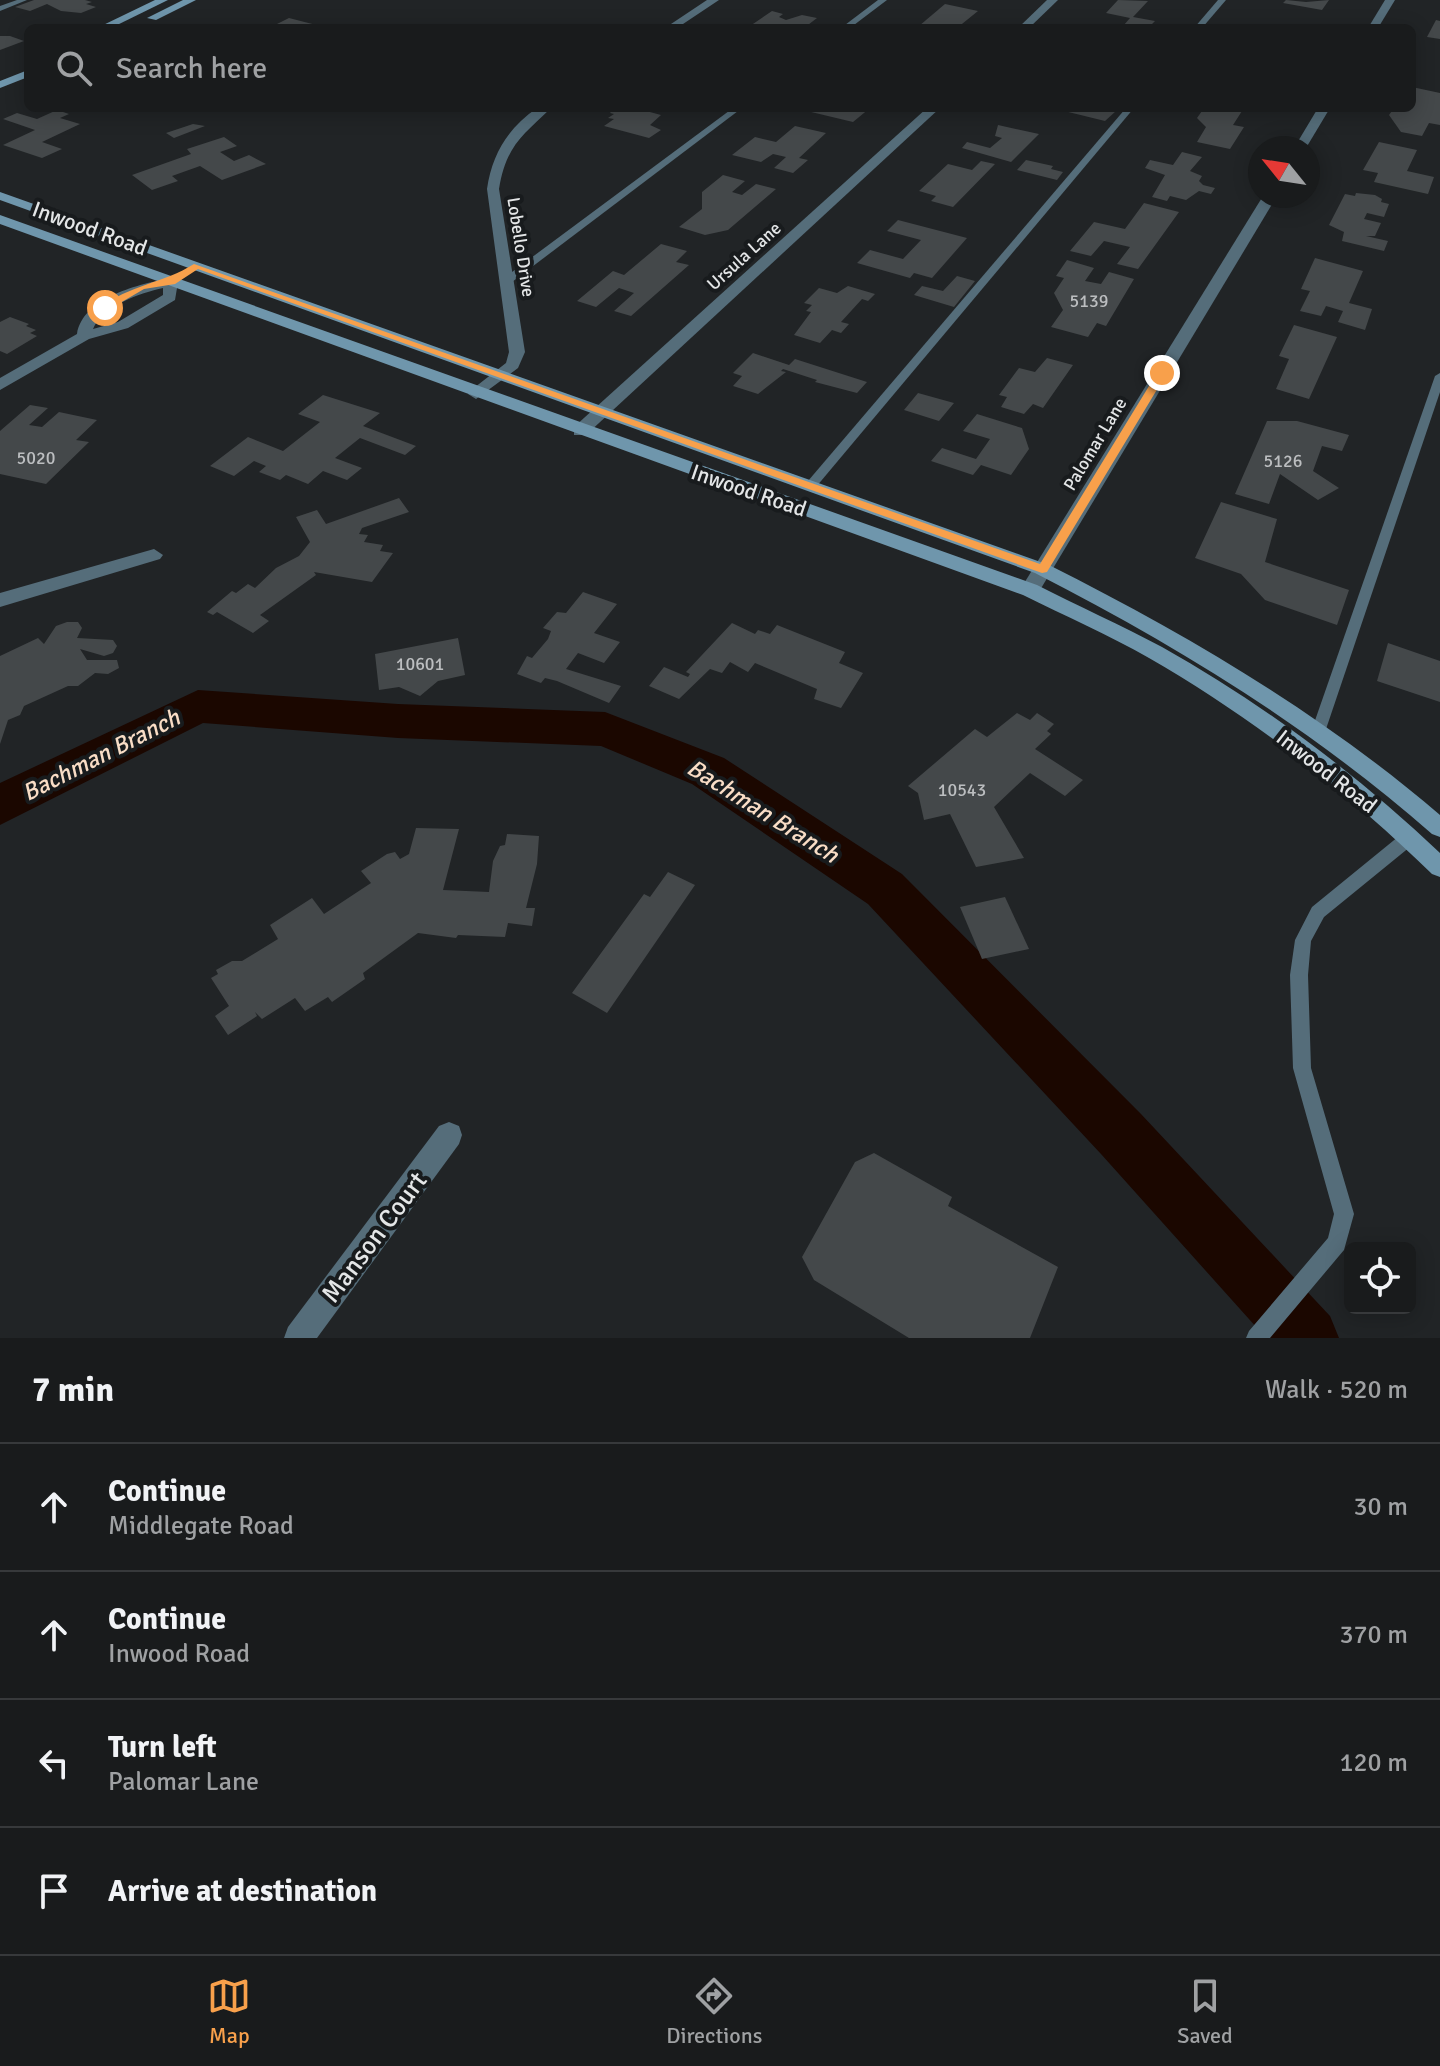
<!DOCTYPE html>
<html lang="en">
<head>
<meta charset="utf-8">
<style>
  :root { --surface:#191b1c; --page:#262829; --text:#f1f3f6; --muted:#9fa1a3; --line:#37393b; --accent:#f8a04b }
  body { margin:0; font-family:Signika,sans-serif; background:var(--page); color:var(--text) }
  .controls { position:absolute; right:24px; bottom:24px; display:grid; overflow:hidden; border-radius:12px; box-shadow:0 4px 20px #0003 }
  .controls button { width:72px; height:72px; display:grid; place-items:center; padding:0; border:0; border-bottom:2px solid var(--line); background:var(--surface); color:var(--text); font:40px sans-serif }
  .compass { position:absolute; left:1248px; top:136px; width:72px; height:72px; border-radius:50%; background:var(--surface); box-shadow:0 4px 20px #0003; rotate:300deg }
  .stop { position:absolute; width:24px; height:24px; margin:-18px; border:6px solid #f8a04b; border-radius:50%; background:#fff }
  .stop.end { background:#f8a04b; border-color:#fff; box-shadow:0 2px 8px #0008 }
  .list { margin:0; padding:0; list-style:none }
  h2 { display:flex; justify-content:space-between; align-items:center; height:104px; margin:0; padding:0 32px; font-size:34px }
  h2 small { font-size:26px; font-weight:400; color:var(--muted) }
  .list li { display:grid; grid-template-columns:52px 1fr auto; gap:24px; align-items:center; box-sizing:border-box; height:128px; padding:0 32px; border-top:2px solid var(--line) }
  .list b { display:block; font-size:30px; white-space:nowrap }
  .list p { margin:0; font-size:26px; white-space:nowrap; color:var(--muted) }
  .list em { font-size:26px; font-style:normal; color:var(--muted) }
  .icon { flex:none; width:44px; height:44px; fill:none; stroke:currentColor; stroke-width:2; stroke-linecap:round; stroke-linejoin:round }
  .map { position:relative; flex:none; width:1440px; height:1338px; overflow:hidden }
  .search { position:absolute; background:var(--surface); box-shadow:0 4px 20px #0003; left:24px; right:24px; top:24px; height:88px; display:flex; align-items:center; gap:20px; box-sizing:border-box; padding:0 28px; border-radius:12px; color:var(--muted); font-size:30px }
  .sheet { height:616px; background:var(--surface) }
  nav { display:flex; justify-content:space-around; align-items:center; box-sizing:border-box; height:112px; border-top:2px solid var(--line); background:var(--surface); font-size:22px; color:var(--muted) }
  nav a { display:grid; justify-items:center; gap:4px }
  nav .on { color:var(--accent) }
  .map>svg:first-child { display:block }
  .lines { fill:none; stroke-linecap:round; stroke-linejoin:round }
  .river { fill:#1b0700; fill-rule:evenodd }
  .building { fill:#44484a }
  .service { fill:#556d7a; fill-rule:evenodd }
  .minor { fill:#556d7a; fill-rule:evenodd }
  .secondary { fill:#6f96ac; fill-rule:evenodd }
  .route { fill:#f8a04b }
  .labels { text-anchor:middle; stroke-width:8; stroke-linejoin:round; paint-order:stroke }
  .far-street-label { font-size:18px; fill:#e4e6e7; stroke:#181b1d }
  .number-label { font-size:18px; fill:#bcbec0 }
  .street-label { font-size:22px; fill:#e4e6e7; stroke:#181b1d }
  .water-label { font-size:24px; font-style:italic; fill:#f9ddc6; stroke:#181b1d }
  .near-street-label { font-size:26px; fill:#e4e6e7; stroke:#181b1d }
</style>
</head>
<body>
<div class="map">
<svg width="1440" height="1338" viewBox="0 0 1440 1338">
  <rect width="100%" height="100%" fill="#212426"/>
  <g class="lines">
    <path class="river" d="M 198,690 L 398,704 L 605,712 L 724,758 L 902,874 L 1141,1114 L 1330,1316 L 1339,1338 L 1266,1338 L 1101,1154 L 868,904 L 692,784 L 601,746 L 398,738 L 203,723 L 0,825 L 0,783 Z"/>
  </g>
  <g class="building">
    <path d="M 34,0 L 85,0 L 92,2 L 86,4 L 96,7 L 81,13 L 61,11 L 47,4 L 30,11 L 15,7 Z"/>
    <path d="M 1118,0 L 1148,1 L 1133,17 L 1155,21 L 1148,28 L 1124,25 L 1130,18 L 1106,13 Z"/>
    <path d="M 1286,0 L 1306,2 L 1329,0 L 1322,10 L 1283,3 Z"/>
    <path d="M 945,4 L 978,11 L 957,28 L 919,26 Z"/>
    <path d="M 772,11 L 783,14 L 779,17 L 786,20 L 802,15 L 817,18 L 804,28 L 747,28 Z"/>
    <path d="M 289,18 L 324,27 L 324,28 L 275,25 Z"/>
    <path d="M 1436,20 L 1440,21 L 1440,39 L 1427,37 Z"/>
    <path d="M 0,36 L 10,36 L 24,41 L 0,50 Z"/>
    <path d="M 1412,87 L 1440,93 L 1440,125 L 1429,123 L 1422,136 L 1401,132 L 1389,115 L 1394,108 L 1412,108 Z"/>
    <path d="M 614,108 L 635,108 L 661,115 L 650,125 L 661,130 L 649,138 L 604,126 L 614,119 L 608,118 L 614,114 L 610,113 Z"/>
    <path d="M 810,108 L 870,108 L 853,122 L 807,111 Z"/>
    <path d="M 1052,108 L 1102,108 L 1116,111 L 1105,121 Z"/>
    <path d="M 1204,108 L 1242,111 L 1233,125 L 1244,127 L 1230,149 L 1197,142 L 1206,127 L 1197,118 Z"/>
    <path d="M 57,110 L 69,114 L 60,118 L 80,124 L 42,142 L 62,149 L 42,158 L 3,145 L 35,130 L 3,119 L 17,113 L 37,119 Z"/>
    <path d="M 193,124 L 205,126 L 174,138 L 166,133 Z"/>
    <path d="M 998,125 L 1039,134 L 1011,162 L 962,148 L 967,142 L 990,148 L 1002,138 L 995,136 Z"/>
    <path d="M 795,126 L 826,133 L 799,158 L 808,160 L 793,173 L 774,168 L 786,157 L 773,154 L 761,162 L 732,155 L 755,137 L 776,142 Z"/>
    <path d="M 224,137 L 237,146 L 220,152 L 234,161 L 249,155 L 266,164 L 222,180 L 200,166 L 172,176 L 178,181 L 152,190 L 132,175 L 191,154 L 187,149 Z"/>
    <path d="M 1379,142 L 1417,150 L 1407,171 L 1434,177 L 1428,194 L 1374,182 L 1378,173 L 1363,170 Z"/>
    <path d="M 1182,152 L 1202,157 L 1190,171 L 1202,176 L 1199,181 L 1203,185 L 1215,188 L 1211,194 L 1199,191 L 1186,200 L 1170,196 L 1167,201 L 1152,197 L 1165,175 L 1145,168 L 1150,160 L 1173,165 Z"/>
    <path d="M 1026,160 L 1053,166 L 1051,169 L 1063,172 L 1057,180 L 1017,170 Z"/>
    <path d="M 981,161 L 995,164 L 953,207 L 931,201 L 936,196 L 919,191 L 948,164 L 972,170 Z"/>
    <path d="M 723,175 L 745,181 L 732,192 L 742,195 L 756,184 L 776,189 L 728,230 L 705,235 L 679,227 L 702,209 L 702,192 Z"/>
    <path d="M 1356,193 L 1375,195 L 1382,199 L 1381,202 L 1389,204 L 1384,217 L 1367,213 L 1364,219 L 1381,223 L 1375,236 L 1366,236 L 1388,241 L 1384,251 L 1342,241 L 1344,232 L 1329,225 L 1345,194 L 1355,196 Z"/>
    <path d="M 1144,203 L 1179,212 L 1138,269 L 1117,264 L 1130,247 L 1104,241 L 1091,256 L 1070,251 L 1094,222 L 1125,229 Z"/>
    <path d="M 898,220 L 967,238 L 932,278 L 914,273 L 910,278 L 857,263 L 870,250 L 903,259 L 921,240 L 887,231 Z"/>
    <path d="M 661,244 L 687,251 L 676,262 L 689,265 L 631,316 L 614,311 L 634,293 L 619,288 L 596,307 L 577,301 L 613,271 L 624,275 Z"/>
    <path d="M 1315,258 L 1363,271 L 1349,303 L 1372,309 L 1365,330 L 1338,322 L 1343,311 L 1326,306 L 1321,316 L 1300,311 L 1310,291 L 1301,289 Z"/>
    <path d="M 1067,260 L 1094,268 L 1085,281 L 1101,284 L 1109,272 L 1134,279 L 1106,326 L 1097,323 L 1088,337 L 1051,327 L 1063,310 L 1054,293 L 1064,278 L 1056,276 Z"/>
    <path d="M 957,276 L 975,281 L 954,307 L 914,295 L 922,286 L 943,291 Z"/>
    <path d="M 848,286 L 875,294 L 868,301 L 862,299 L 841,322 L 849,324 L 841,333 L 832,330 L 820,343 L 794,335 L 811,312 L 806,311 L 812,305 L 804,303 L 819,288 L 837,293 Z"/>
    <path d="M 10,317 L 29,324 L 26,326 L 36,330 L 30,333 L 37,336 L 7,354 L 0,351 L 0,322 Z"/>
    <path d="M 1294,325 L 1337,337 L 1309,399 L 1276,389 L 1289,359 L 1279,356 Z"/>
    <path d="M 753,353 L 789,365 L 795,359 L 867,382 L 857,393 L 815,382 L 817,380 L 783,369 L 781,371 L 786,372 L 758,394 L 733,386 L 742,376 L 733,373 Z"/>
    <path d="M 1047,358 L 1073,365 L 1043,408 L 1033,404 L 1024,414 L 1001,407 L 1007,397 L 999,395 L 1019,368 L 1035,372 Z"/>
    <path d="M 918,393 L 954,403 L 939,421 L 904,410 Z"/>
    <path d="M 323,395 L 380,413 L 363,426 L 416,446 L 405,455 L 360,438 L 335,458 L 362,468 L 347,480 L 323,471 L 308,484 L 286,475 L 280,480 L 259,472 L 266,466 L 254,461 L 234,476 L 210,466 L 248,437 L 283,451 L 320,422 L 298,414 Z"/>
    <path d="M 30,405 L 48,408 L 29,425 L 42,427 L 59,412 L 97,420 L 76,440 L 89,442 L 46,484 L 0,474 L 0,431 Z"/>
    <path d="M 977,414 L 1022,428 L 1029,449 L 1011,475 L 981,465 L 973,475 L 931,461 L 942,448 L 976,459 L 990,439 L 963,431 Z"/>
    <path d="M 1267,421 L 1297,421 L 1349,435 L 1342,451 L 1322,446 L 1313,471 L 1339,488 L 1318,500 L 1280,474 L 1269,504 L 1235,494 Z"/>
    <path d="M 399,498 L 409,512 L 362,528 L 359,534 L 368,535 L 364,542 L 383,545 L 380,551 L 393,553 L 372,582 L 314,572 L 316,575 L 260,615 L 269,621 L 253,633 L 217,612 L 213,615 L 207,612 L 232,591 L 236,593 L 248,584 L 255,588 L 276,568 L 299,556 L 310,542 L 296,517 L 317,510 L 326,524 Z"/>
    <path d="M 1221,502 L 1277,519 L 1265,562 L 1349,590 L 1337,625 L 1265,600 L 1241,574 L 1195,558 Z"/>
    <path d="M 583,592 L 617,604 L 594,633 L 620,642 L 604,663 L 578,653 L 566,669 L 621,686 L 609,703 L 557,681 L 545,678 L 541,683 L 517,674 L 527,656 L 532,658 L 548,639 L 551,631 L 543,628 L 557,612 L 566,613 Z"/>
    <path d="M 67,622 L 78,622 L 82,628 L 77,638 L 113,640 L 117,646 L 113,653 L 104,656 L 80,649 L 87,660 L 117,660 L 119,668 L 108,674 L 95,673 L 78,686 L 68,686 L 24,706 L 20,715 L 8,720 L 0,744 L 0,656 L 38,638 L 44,644 L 56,626 Z"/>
    <path d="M 732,623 L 755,634 L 758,630 L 770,634 L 777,625 L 845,652 L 839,663 L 863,673 L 841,708 L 814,699 L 817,689 L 755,663 L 748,672 L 730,662 L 722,673 L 710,669 L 679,699 L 649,686 L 664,667 L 688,677 L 690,674 L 686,672 Z"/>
    <path d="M 458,638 L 465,675 L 438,681 L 420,696 L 399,687 L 379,690 L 375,654 Z"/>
    <path d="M 1388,643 L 1440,661 L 1440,702 L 1377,681 Z"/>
    <path d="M 1017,713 L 1030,720 L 1037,713 L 1054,724 L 1047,731 L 1051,734 L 1035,749 L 1083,780 L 1065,796 L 1030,773 L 994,807 L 1024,858 L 976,867 L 950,814 L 924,820 L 918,793 L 908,786 L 975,729 L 987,737 Z"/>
    <path d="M 416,828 L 459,829 L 443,890 L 489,892 L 493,861 L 500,846 L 505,845 L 507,834 L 539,836 L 537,864 L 526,908 L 535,908 L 532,926 L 508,923 L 505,937 L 458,935 L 456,938 L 418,933 L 363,973 L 365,979 L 332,1002 L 328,997 L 305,1011 L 295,998 L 262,1019 L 255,1012 L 257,1016 L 228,1035 L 215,1016 L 229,1006 L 211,978 L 218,974 L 216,970 L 232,961 L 242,961 L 278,939 L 270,925 L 312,898 L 324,914 L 371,883 L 361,871 L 387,854 L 395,852 L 400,859 L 409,854 Z"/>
    <path d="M 668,872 L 695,885 L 607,1013 L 572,993 L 644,894 L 650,897 Z"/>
    <path d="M 1005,897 L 1029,949 L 982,959 L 960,907 Z"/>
    <path d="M 874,1153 L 952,1197 L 948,1206 L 1058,1267 L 1030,1338 L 909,1338 L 814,1280 L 802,1257 L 855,1162 Z"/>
  </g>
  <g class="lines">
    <g class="service">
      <path d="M 17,0 L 27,0 L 0,11 L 0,6 Z"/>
      <path d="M 878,0 L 887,0 L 850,28 L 841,28 Z"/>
      <path d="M 1218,0 L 1226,0 L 1202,28 L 1194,28 Z"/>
      <path d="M 733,108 L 742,108 L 512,282 L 504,282 L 504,278 Z"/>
      <path d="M 1126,108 L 1134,108 L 816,487 L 808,487 L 806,484 L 808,481 Z"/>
      <path d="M 1440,373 L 1440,392 L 1325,732 L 1323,736 L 1313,736 L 1311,732 L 1435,376 Z"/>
      <path d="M 1410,831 L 1416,832 L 1418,837 L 1416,842 L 1324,917 L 1311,941 L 1308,975 L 1311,1068 L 1354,1214 L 1344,1250 L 1270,1338 L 1246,1338 L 1249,1331 L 1328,1238 L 1334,1214 L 1293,1068 L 1290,975 L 1295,940 L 1312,907 L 1404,832 Z"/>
    </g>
    <g class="minor">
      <path d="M 707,0 L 719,0 L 677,28 L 665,28 Z"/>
      <path d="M 1047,0 L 1058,0 L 1029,28 L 1018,28 Z"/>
      <path d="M 1385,0 L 1395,0 L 1378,28 L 1368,28 Z"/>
      <path d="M 537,108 L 551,108 C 522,136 506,146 499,189 L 525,352 L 518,368 L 476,399 L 468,394 L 470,391 L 506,363 L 509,352 L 487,189 C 492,154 508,128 537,108 Z"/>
      <path d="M 927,108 L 940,108 L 586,435 L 574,435 L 574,427 Z"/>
      <path d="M 1318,108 L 1330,108 L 1306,148 L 1294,148 Z"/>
      <path d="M 1263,196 L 1277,196 L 1037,595 L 1023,595 L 1021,590 L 1023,585 Z"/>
      <path d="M 171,278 L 178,282 L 175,300 L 128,328 L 89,339 L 0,390 L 0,378 L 77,334 C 83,297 140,284 171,278 ZM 163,288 L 163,295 L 118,322 L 93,329 C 103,306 140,293 163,288 Z"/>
      <path d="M 154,549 L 163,555 L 160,559 L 0,607 L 0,593 Z"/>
      <path d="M 449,1122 L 459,1126 L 462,1135 L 459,1144 L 317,1338 L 284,1338 L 288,1327 L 439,1126 Z"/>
    </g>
    <g class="secondary">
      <path d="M 155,0 L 168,0 L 111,28 L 97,28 Z"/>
      <path d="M 183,0 L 196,0 L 156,20 L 147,18 Z"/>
      <path d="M 28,70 L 28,77 L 0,88 L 0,81 Z"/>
      <path d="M 0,192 L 1049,565 C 1188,635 1321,713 1440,815 L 1440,837 L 1432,834 C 1311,728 1178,646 1035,573 L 0,200 Z"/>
      <path d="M 0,215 L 1037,585 C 1078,606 1121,625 1162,647 C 1263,704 1356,773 1440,853 L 1440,877 L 1432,874 C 1347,791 1253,718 1149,658 C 1109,635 1065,616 1023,595 L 0,224 Z"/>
    </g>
  </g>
  <path class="route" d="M 194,264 L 1040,564 L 1157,373 L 1162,370 L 1167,373 L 1047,572 L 1042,573 L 198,269 L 175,284 L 144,289 L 108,310 L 100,308 C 129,285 164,283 194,264 Z"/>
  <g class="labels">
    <g class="far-street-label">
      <text transform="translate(521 247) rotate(81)" y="6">Lobello Drive</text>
      <text transform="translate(744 256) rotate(-42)" y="6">Ursula Lane</text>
      <text transform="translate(1095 444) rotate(-59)" y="6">Palomar Lane</text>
    </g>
    <g class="number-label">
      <text x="1089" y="307">5139</text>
      <text x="36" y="464">5020</text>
      <text x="1283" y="467">5126</text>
      <text x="420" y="670">10601</text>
      <text x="962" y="796">10543</text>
    </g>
    <g class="street-label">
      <text transform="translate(90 228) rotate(20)" y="8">Inwood Road</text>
      <text transform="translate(749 490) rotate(19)" y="8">Inwood Road</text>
      <text transform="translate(1327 771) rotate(38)" y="8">Inwood Road</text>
    </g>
    <g class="water-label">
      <text transform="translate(101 755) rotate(-27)" y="8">Bachman Branch</text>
      <text transform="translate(763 811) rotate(32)" y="8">Bachman Branch</text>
    </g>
    <g class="near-street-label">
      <text transform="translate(374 1237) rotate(-53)" y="9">Manson Court</text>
    </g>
  </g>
</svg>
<div class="controls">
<button><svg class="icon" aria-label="locate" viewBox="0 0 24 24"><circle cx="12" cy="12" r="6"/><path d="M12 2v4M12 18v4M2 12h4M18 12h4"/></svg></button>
</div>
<svg class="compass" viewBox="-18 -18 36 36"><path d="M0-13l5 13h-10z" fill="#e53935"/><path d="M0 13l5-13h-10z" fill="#9fa1a3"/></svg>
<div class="stop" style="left:105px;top:308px"></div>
<div class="stop end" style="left:1162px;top:373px"></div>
<div class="search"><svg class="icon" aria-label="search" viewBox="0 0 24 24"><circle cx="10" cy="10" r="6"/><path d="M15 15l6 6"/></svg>Search here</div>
</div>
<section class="sheet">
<h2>7 min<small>Walk · 520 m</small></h2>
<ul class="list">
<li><svg class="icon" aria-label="ahead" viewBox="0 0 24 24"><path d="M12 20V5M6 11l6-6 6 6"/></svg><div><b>Continue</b><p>Middlegate Road</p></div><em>30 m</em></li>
<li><svg class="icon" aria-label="ahead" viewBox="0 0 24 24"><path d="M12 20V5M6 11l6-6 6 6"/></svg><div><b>Continue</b><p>Inwood Road</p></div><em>370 m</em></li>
<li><svg class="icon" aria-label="left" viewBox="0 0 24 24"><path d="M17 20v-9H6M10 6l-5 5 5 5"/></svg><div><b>Turn left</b><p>Palomar Lane</p></div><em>120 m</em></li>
<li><svg class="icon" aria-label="arrive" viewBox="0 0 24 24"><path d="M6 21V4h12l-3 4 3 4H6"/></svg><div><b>Arrive at destination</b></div></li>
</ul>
</section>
<nav>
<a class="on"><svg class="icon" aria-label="map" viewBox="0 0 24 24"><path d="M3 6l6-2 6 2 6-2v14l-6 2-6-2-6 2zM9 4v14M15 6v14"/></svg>Map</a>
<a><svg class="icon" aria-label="directions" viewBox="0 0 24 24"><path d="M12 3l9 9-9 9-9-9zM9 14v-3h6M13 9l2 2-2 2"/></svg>Directions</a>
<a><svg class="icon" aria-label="saved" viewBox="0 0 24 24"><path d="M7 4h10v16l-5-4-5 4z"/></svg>Saved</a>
</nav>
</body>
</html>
